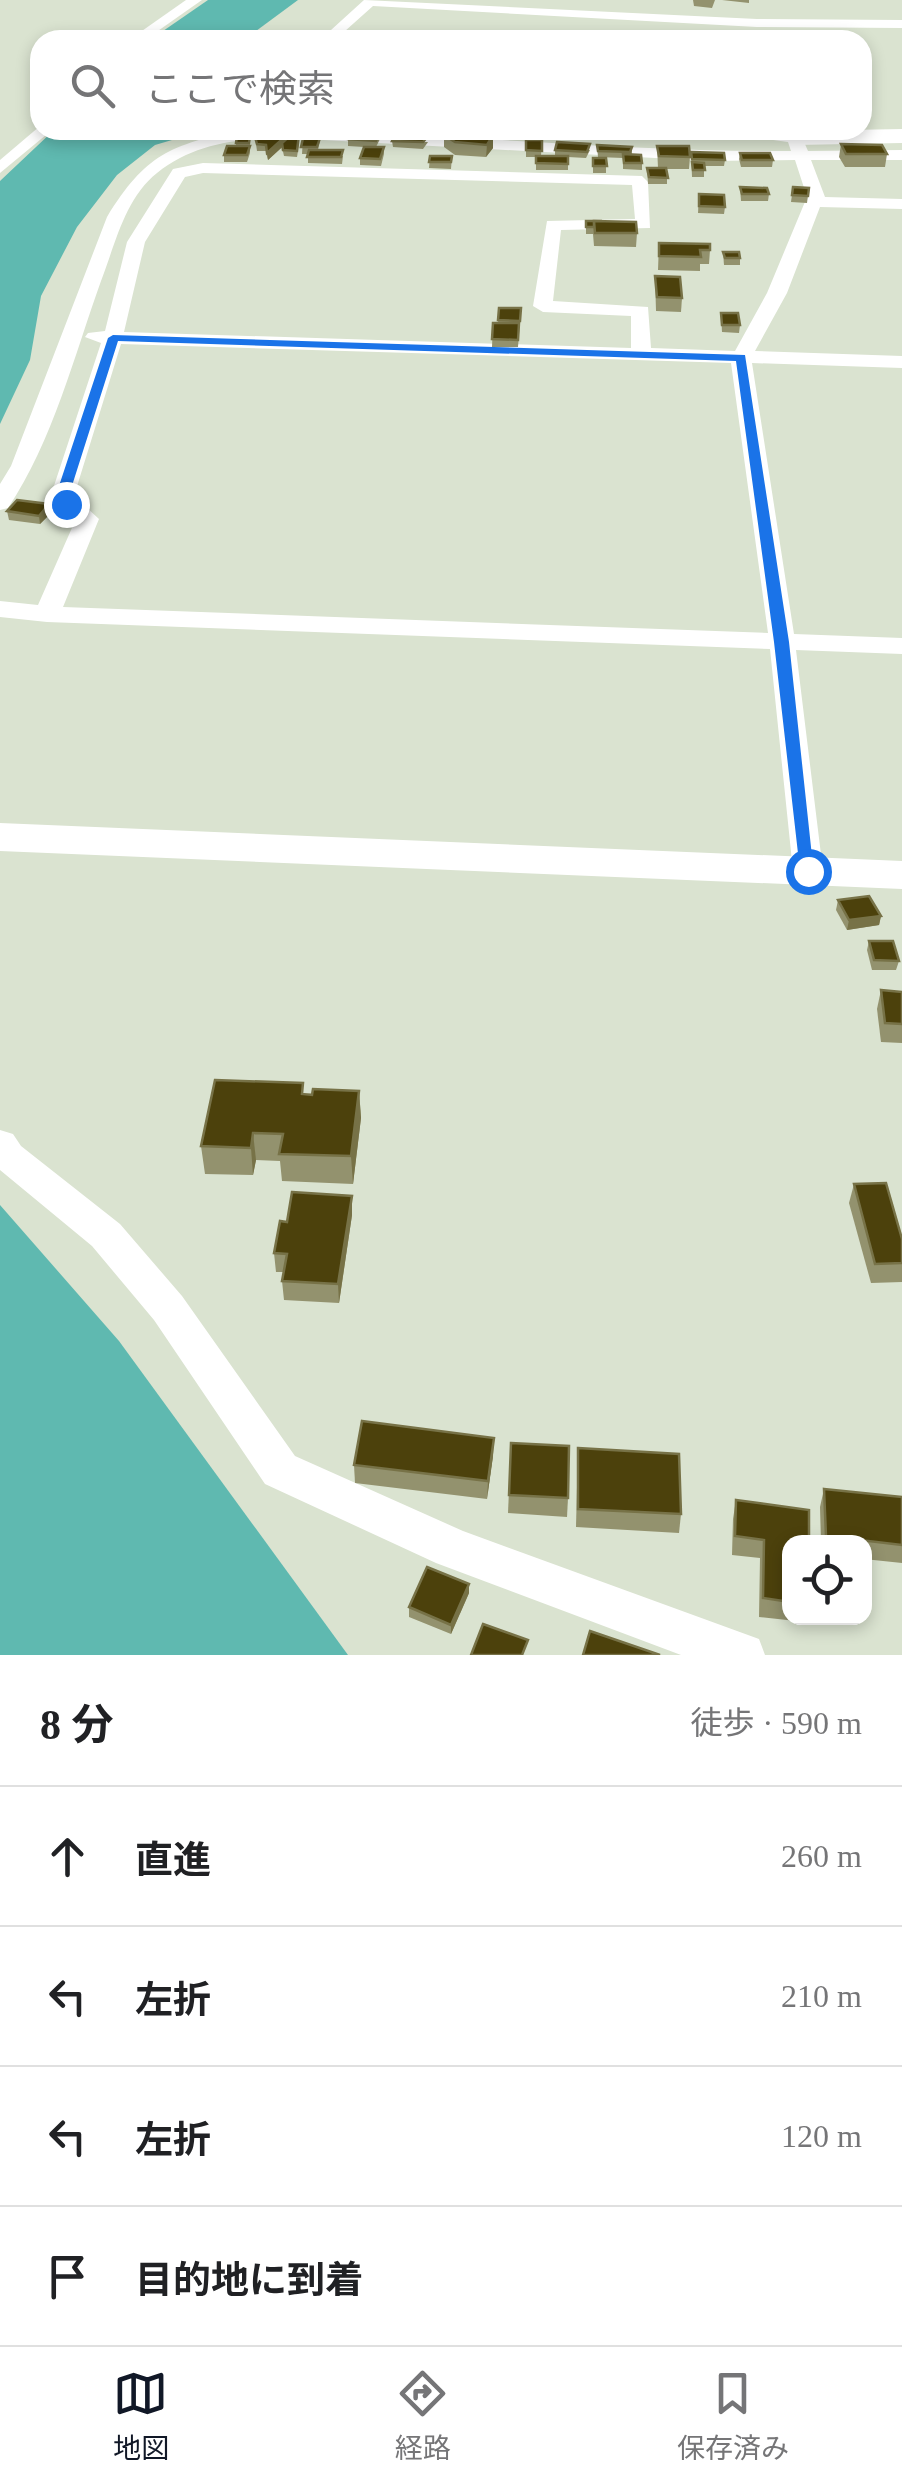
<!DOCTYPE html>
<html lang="ja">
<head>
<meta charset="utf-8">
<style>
  :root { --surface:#fff; --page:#f6f6f6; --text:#202124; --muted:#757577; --line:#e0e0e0; --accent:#111827 }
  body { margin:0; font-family:"Times New Roman","Noto Sans JP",serif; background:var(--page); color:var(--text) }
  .controls { position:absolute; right:30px; bottom:30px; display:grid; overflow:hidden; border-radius:20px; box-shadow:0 5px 15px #0003 }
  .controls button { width:90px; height:90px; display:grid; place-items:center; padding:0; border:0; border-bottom:2px solid var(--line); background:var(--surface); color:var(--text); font:50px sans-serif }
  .stop { position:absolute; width:30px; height:30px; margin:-22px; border:8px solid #1a73e8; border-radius:50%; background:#fff }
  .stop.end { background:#1a73e8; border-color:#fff; box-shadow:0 2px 10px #0008 }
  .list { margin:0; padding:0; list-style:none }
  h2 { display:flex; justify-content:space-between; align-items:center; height:130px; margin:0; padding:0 40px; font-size:42px }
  h2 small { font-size:32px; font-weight:400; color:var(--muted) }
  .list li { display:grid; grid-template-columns:65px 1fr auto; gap:30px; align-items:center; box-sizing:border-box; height:140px; padding:0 40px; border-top:2px solid var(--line) }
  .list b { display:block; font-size:38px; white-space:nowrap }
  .list em { font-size:32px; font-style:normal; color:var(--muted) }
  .icon { flex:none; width:55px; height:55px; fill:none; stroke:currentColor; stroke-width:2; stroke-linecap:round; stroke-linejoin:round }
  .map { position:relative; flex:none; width:902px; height:1655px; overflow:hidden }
  .search { position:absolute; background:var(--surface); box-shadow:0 5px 15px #0003; left:30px; right:30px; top:30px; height:110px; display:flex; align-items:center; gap:25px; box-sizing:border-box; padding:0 35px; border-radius:30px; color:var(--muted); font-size:38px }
  .sheet { height:690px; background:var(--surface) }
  nav { display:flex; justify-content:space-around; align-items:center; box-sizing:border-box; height:140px; border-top:2px solid var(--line); background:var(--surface); font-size:28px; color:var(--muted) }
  nav a { display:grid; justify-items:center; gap:5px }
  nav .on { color:var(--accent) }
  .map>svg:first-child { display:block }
  .water { fill:#5fb9b0 }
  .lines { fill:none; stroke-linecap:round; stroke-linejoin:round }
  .street { fill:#fff; fill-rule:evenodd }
  .secondary { fill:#fff; fill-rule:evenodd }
  .wall { fill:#93926e }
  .shaded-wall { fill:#777247 }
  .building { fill:#4c410c; stroke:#777247; stroke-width:2.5 }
  .route { fill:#1a73e8 }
</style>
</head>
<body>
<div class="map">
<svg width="902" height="1655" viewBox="0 0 902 1655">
  <rect width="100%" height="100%" fill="#dae3d0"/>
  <g class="water">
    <path d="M 208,0 L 298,0 L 244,40 L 150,40 Z"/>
    <path d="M 54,130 L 206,130 L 155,145 L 117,175 L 77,227 L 41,296 L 30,360 L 0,424 L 0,181 Z"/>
    <path d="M 0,1205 L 119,1341 L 348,1655 L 0,1655 Z"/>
  </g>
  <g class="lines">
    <g class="street">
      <path d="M 186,0 L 202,0 L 145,40 L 129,40 Z"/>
      <path d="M 364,0 L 757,19 L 902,20 L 902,28 L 757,27 L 373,6 L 335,40 L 320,40 Z"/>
      <path d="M 40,126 L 40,130 L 52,130 L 0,173 L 0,160 Z"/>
      <path d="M 241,130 C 425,130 608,152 791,151 L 788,142 L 735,135 L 727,130 L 801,135 L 808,151 L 902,150 L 902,160 L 811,160 L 825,197 L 902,199 L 902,209 L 820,207 L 787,293 L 755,351 L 902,356 L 902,368 L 752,363 L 794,634 L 902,638 L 902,654 L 796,650 L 823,871 L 819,878 L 797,878 L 793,871 L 770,649 L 47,622 L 0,617 L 0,601 L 38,605 L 75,521 L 50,498 L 101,343 L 85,337 L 88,333 L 105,331 L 127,242 L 173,169 L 203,163 L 642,176 L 648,182 L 650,228 L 561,230 L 553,301 L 648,307 L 651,348 L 735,351 L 767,293 L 807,197 L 795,160 L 710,161 L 287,138 C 240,138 194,143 157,173 C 125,198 115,245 101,281 C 74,356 53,441 8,508 L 0,510 L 0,484 L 11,466 L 107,217 C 146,154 170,145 241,130 ZM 203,173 L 632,185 L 635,219 L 547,221 L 533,306 L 543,312 L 631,316 L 631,348 L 124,332 L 145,242 L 185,177 ZM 121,344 L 731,363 L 768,633 L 63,607 L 99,519 L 74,496 Z"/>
      <path d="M 0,1130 L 13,1134 L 21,1146 L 120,1224 L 182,1296 L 295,1456 L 463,1531 L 759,1639 L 765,1655 L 681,1655 L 436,1563 L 265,1484 L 154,1320 L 92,1246 L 0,1170 Z"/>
    </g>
    <g class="secondary">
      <path d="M 902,129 L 902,143 L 795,145 L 784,138 L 795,131 Z"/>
      <path d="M 0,823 L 902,861 L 902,889 L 0,851 Z"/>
    </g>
  </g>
  <g class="wall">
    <path d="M 693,0 L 715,0 L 712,8 L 694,6 Z"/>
    <path d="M 722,0 L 749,0 L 749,3 Z"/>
    <path d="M 308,130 L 308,134 L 321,135 L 318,150 L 343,156 L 342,164 L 308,163 L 308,154 L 302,154 L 303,138 L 299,140 L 297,157 L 284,156 L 282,147 L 268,160 L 266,151 L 257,151 L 255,137 L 268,138 L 268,131 L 281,133 Z"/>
    <path d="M 348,131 L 380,139 L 376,147 L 384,147 L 384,154 L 381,166 L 360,165 L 360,158 L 364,147 L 348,146 Z"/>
    <path d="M 444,135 L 493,135 L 493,148 L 486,157 L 455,155 L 444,147 Z"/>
    <path d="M 250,136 L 250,153 L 247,162 L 224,162 L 224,155 L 236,146 L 236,143 Z"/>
    <path d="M 526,140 L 542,140 L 541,156 L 555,156 L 555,150 L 590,150 L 586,158 L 568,157 L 568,170 L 536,170 L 536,157 L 526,157 Z"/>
    <path d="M 392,141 L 428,142 L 423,149 L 393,147 Z"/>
    <path d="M 841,144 L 887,154 L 885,167 L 845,167 L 839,157 Z"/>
    <path d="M 597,145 L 632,147 L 632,154 L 642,163 L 642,170 L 623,169 L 623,158 L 598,157 Z"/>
    <path d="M 657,146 L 690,157 L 689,169 L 667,169 L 667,184 L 648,184 L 647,168 L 658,168 Z"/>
    <path d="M 691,152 L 725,160 L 724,166 L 704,166 L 704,177 L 692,177 Z"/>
    <path d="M 740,153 L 773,160 L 772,167 L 741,167 L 739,159 Z"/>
    <path d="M 430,156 L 452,156 L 451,169 L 429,168 Z"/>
    <rect x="593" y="158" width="13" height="15"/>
    <path d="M 740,187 L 769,194 L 768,201 L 741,201 Z"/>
    <path d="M 793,187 L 809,188 L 807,203 L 791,202 Z"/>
    <path d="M 699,194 L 725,207 L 724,214 L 698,213 Z"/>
    <path d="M 586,221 L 637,233 L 636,247 L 594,246 L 593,234 L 586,234 Z"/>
    <path d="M 659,243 L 710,250 L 709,264 L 700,264 L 700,271 L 658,270 Z"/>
    <path d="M 723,252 L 740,258 L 740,265 L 724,265 Z"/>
    <path d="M 655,276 L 682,298 L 681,312 L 656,311 Z"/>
    <path d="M 499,308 L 521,308 L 518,347 L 492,347 L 493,323 L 498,323 Z"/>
    <path d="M 721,313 L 740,325 L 739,333 L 722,332 Z"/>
    <path d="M 49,504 L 51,513 L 40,524 L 9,520 L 7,511 Z"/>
    <path d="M 838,900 L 881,916 L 879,925 L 847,930 L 836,910 Z"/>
    <path d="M 869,941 L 899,961 L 896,970 L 872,970 L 867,950 Z"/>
    <path d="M 881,990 L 902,992 L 902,1043 L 881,1042 L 877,1009 Z"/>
    <path d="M 359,1091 L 361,1118 L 353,1184 L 282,1181 L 280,1161 L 256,1160 L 253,1175 L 205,1174 L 201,1146 L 304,1094 Z"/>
    <path d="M 854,1184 L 902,1239 L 902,1282 L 871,1283 L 849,1203 Z"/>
    <path d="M 352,1196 L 352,1215 L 339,1303 L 284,1300 L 282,1281 L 284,1272 L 276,1272 L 274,1253 L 287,1222 Z"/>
    <path d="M 511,1443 L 568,1498 L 567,1517 L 508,1513 Z"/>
    <path d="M 578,1448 L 681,1514 L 679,1533 L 576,1527 Z"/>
    <path d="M 493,1456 L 487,1499 L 355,1483 L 354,1465 Z"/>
    <path d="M 824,1489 L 902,1497 L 902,1563 L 864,1559 L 864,1542 L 821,1542 L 820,1507 Z"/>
    <path d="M 736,1500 L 790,1542 L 790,1618 L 806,1618 L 805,1622 L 759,1617 L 760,1558 L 732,1555 L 733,1519 Z"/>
    <path d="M 469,1584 L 469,1593 L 451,1634 L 409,1617 L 409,1607 Z"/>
  </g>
  <g class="shaded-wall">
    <path d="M 308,130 L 308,136 L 299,140 L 297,157 L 299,134 Z"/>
    <path d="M 289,133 L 290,140 L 268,160 L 267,153 Z"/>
    <path d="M 493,135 L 493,148 L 486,157 L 487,145 Z"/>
    <path d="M 49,504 L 51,513 L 40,524 L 39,516 Z"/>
    <path d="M 881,916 L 879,925 L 847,930 L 849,920 Z"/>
    <path d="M 359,1091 L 361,1118 L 353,1184 L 351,1156 Z"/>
    <path d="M 253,1133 L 256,1160 L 253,1175 L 251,1148 Z"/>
    <path d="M 352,1196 L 352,1215 L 339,1303 L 338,1284 Z"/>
    <path d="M 494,1438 L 493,1456 L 487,1499 L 488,1481 Z"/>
    <path d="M 469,1584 L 469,1593 L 451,1634 L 451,1625 Z"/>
  </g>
  <g class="building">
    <path d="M 282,130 L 307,130 L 299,134 L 297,151 L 283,150 L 282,143 L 293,133 L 289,133 L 267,153 L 266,145 L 257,144 L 255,137 L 270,138 L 268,131 L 281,133 Z"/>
    <path d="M 348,131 L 380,132 L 376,141 L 348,139 Z"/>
    <path d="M 304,134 L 321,135 L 317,147 L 301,147 Z"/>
    <path d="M 395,134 L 428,136 L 423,142 L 392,141 Z"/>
    <path d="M 444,135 L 493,135 L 487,145 L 455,142 Z"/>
    <path d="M 237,136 L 250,136 L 249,143 L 236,143 Z"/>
    <path d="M 526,140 L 542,140 L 542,151 L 526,150 Z"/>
    <path d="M 557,142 L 590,144 L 587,152 L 555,150 Z"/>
    <path d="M 841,144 L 882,145 L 887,154 L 846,154 Z"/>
    <path d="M 597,145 L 632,147 L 630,152 L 598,151 Z"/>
    <path d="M 227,146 L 250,146 L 247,155 L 224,155 Z"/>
    <path d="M 657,146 L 689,146 L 690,157 L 659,156 Z"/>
    <path d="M 364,147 L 384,147 L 380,159 L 360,158 Z"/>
    <path d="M 309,150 L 343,150 L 341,157 L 307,157 Z"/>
    <path d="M 691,152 L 724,153 L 725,160 L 692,159 Z"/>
    <path d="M 740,153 L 770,153 L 773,160 L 742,160 Z"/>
    <path d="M 623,154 L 641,155 L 642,163 L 624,163 Z"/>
    <path d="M 430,156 L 452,156 L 451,162 L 429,162 Z"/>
    <path d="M 536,156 L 568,156 L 568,164 L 536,163 Z"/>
    <path d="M 593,158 L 606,158 L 607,166 L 593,166 Z"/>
    <path d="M 692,162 L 704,163 L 705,170 L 693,170 Z"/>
    <path d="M 647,168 L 666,168 L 668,178 L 649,177 Z"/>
    <path d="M 740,187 L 767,188 L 769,194 L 742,194 Z"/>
    <path d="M 793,187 L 809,188 L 808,196 L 792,195 Z"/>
    <path d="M 699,194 L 724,195 L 725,207 L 699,206 Z"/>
    <path d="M 586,221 L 602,221 L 594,221 L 594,227 L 586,227 Z"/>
    <path d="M 594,221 L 636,222 L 637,233 L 595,233 Z"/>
    <path d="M 659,243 L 710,244 L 710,250 L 700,250 L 701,257 L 659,256 Z"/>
    <path d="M 723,252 L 739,252 L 740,258 L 725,258 Z"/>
    <path d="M 655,276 L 680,277 L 682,298 L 657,297 Z"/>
    <path d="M 499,308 L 521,308 L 520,321 L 498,320 Z"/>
    <path d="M 721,313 L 738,313 L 740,325 L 722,325 Z"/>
    <path d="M 493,323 L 519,323 L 518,340 L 492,339 Z"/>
    <path d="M 17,500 L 49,504 L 39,516 L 7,511 Z"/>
    <path d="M 869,896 L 881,916 L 849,920 L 838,900 Z"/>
    <path d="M 869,941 L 893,941 L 899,961 L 874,960 Z"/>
    <path d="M 881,990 L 902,992 L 902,1024 L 885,1023 Z"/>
    <path d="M 215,1080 L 303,1083 L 302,1094 L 312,1095 L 313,1089 L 359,1091 L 351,1156 L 279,1154 L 283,1134 L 253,1133 L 251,1148 L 201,1146 Z"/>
    <path d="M 886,1183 L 902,1239 L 902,1263 L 875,1264 L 854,1184 Z"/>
    <path d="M 292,1192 L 352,1196 L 338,1284 L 282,1281 L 287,1254 L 274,1253 L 280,1221 L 287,1222 Z"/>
    <path d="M 362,1421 L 494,1438 L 488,1481 L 354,1465 Z"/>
    <path d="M 511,1443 L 569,1446 L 568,1498 L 509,1495 Z"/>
    <path d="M 578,1448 L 679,1454 L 681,1514 L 578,1509 Z"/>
    <path d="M 824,1489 L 902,1497 L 902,1545 L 826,1536 Z"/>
    <path d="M 736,1500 L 809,1510 L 809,1542 L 790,1542 L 790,1602 L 763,1598 L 764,1540 L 735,1536 Z"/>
    <path d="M 427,1567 L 469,1584 L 451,1625 L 409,1607 Z"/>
    <path d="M 483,1624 L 528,1640 L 522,1655 L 471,1655 Z"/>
    <path d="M 590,1631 L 660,1655 L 583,1655 Z"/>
  </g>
  <path class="route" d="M 113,335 L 745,355 L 789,642 L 814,875 L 808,876 L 800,871 L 774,642 L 736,361 L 118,341 L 70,492 L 72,504 L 61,507 L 57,492 L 108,338 Z"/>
</svg>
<div class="controls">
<button><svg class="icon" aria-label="locate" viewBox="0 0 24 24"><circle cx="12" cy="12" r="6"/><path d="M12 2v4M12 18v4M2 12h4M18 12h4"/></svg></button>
</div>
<div class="stop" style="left:808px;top:871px"></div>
<div class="stop end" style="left:66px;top:504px"></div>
<div class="search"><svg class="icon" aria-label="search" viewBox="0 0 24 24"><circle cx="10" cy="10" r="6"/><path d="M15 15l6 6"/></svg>ここで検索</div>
</div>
<section class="sheet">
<h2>8 分<small>徒歩 · 590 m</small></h2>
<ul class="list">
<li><svg class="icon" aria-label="ahead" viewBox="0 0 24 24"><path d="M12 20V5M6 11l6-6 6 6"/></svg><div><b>直進</b></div><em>260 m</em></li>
<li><svg class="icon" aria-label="left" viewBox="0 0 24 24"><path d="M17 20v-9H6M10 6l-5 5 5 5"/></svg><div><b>左折</b></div><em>210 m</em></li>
<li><svg class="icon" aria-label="left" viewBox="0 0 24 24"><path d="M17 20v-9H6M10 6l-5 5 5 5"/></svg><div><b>左折</b></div><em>120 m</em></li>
<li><svg class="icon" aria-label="arrive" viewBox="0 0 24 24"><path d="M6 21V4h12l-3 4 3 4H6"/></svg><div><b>目的地に到着</b></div></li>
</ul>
</section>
<nav>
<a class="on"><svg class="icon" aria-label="map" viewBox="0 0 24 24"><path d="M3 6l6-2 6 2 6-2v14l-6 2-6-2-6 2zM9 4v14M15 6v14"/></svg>地図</a>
<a><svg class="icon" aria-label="directions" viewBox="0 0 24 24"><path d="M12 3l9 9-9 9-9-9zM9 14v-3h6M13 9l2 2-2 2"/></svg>経路</a>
<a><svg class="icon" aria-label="saved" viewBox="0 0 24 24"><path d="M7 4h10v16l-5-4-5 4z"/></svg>保存済み</a>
</nav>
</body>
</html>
